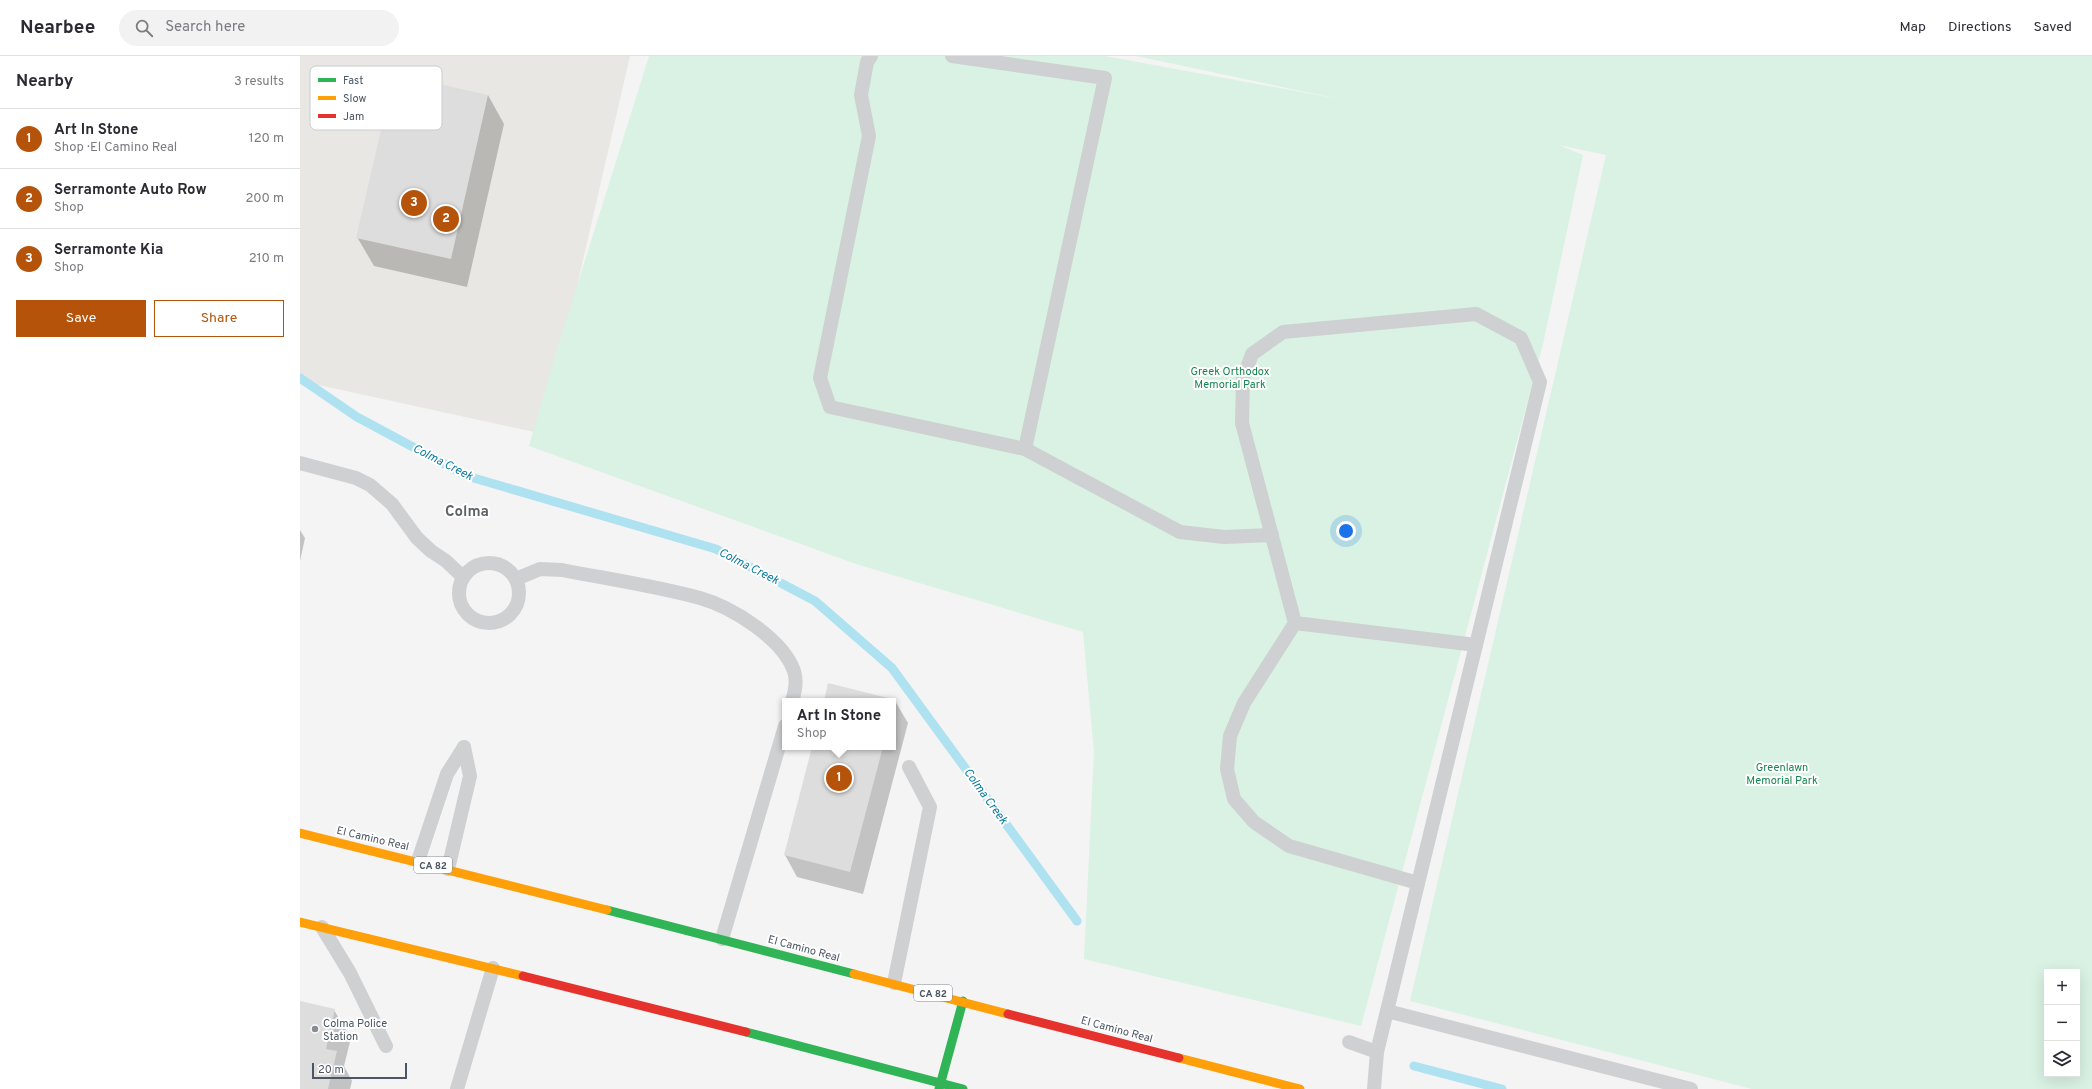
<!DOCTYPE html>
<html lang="en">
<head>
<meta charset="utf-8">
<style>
  :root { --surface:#fff; --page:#f2f2f3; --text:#2b2b33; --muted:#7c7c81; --line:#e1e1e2; --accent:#b45309 }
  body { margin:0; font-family:Overpass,sans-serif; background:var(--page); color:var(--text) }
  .controls { position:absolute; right:12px; bottom:12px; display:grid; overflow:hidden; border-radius:0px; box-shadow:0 4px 16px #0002 }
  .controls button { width:36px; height:36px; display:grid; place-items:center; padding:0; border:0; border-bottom:1px solid var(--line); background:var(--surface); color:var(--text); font:20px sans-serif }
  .scale { position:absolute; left:12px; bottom:10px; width:95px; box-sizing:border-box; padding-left:4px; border:2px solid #4a5661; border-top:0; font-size:11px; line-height:14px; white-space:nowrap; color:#4a5661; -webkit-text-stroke:3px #fff; paint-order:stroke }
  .you { position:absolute; left:1046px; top:475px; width:14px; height:14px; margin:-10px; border:3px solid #fff; border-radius:50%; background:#1a73e8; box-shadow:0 0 0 6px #1a73e833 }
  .badge { display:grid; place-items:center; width:26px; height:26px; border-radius:50%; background:var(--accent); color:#fff; font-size:13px; font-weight:700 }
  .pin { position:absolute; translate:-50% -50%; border:2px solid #fff; box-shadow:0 1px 4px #0006 }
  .popup { position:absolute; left:482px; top:642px; width:114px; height:52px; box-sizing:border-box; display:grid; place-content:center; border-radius:0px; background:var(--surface); filter:drop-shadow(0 1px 3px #0005); font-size:13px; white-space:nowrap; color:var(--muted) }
  .popup b { font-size:15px; color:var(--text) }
  .popup::after { content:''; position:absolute; left:50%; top:100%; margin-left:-8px; border:8px solid transparent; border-top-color:var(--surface) }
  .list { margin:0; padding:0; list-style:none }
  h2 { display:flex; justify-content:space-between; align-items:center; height:52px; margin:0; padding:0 16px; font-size:17px }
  h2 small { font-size:13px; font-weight:400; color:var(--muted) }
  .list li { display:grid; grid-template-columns:26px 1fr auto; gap:12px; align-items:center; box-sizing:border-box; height:60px; padding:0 16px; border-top:1px solid var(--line) }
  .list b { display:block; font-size:15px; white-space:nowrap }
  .list p { margin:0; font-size:13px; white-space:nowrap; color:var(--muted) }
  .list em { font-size:13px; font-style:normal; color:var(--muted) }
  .actions { display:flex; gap:8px; padding:12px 16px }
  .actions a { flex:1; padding:9px 0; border:1px solid var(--accent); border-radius:0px; text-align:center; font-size:14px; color:var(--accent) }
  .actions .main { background:var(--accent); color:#fff }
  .icon { flex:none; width:22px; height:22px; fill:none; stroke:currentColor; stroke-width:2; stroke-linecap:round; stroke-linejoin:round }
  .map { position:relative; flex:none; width:1792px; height:1033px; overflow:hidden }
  header { display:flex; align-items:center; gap:24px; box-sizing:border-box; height:56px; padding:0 20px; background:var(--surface); border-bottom:1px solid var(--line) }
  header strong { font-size:19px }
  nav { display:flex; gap:22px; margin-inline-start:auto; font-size:14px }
  .search { width:280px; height:36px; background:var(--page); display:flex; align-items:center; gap:10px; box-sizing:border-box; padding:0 14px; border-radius:22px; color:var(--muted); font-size:15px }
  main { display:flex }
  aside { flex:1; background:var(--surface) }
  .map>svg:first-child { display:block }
  .commercial { fill:#e8e7e3 }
  .green { fill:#d9f2e3; fill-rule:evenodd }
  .shadow { fill:#0003 }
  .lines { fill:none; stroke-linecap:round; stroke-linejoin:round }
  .stream { stroke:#aee2f0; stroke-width:9 }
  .building { fill:#ddddde }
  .lane { stroke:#ced0d2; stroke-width:14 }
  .fast { stroke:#30b455; stroke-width:9 }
  .slow { stroke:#ff9f0a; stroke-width:9 }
  .jam { stroke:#e5322d; stroke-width:9 }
  .poi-dot { fill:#868d94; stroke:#fff; stroke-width:1.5 }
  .labels { text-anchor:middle; stroke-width:4; stroke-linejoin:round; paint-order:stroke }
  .shield { fill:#fff; stroke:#808990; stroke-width:1 }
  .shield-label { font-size:10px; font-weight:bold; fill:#4a5661 }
  .park-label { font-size:11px; fill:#17864f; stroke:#fff }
  .street-label { font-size:11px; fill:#4a5661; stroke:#fff }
  .poi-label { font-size:11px; fill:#4a5661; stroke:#fff; text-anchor:start }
  .water-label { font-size:12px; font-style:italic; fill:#0c7c9b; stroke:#fff }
  .district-label { font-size:15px; font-weight:bold; fill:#5f6368; stroke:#fff }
  .key { fill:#fff; stroke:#c9ccd0; stroke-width:1 }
  .key-label { font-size:11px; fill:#4a5661 }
</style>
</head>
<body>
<header>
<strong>Nearbee</strong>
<div class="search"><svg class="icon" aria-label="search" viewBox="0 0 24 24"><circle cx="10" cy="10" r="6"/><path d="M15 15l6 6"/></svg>Search here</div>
<nav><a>Map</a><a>Directions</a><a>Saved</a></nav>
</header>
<main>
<aside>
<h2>Nearby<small>3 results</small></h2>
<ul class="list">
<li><span class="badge">1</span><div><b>Art In Stone</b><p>Shop · El Camino Real</p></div><em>120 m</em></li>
<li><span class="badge">2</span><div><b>Serramonte Auto Row</b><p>Shop</p></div><em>200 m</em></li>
<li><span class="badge">3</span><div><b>Serramonte Kia</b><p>Shop</p></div><em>210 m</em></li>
</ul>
<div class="actions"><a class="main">Save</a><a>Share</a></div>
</aside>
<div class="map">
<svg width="1792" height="1033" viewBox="0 0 1792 1033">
  <rect width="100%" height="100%" fill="#f4f4f4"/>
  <path class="commercial" d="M 0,0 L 330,0 L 243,378 L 0,325 Z"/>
  <path class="green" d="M 349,0 L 805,0 L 1039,43 L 836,0 L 1792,0 L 1792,1033 L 1452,1033 L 1110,945 L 1306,99 L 1259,89 L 1283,99 L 1243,288 L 1061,970 L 784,903 L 794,696 L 783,576 L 556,508 L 229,390 L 255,300 ZM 1747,916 L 1777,916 L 1777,1018 L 1747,1018 Z"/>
  <g class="shadow">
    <path d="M 188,39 L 204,68 L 167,231 L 74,210 L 57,181 L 112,51 Z"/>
    <path d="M 0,474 L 5,482 L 0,505 Z"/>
    <path d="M 529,628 L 595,645 L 608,667 L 563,838 L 497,821 L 485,799 L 513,691 L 593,691 L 593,645 L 525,645 Z"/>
    <path d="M 0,946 L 34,954 L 51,982 L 44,1010 L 52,1025 L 50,1033 L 0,1033 Z"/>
  </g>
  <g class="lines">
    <g class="stream">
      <path d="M 0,322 L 57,361 L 167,420 L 416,493 L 515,545 L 592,612 L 777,865"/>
      <path d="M 1114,1010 L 1202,1033"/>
    </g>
  </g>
  <g class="building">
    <path d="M 117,23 L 188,39 L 151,203 L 56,182 L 88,44 L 111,50 Z"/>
    <path d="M 528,627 L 596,644 L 596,645 L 594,652 L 593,645 L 524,645 Z"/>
    <path d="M 512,691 L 583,691 L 550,816 L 484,799 Z"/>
    <path d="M 0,945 L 35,953 L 26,993 L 37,995 L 28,1033 L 0,1033 Z"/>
  </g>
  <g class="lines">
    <g class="lane">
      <path d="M 571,0 L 567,6 L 561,39 L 569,80 L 520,322 L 530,351 L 725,393 L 880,476 L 924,481 L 972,479"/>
      <path d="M 652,0 L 805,22 L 725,393"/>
      <path d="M 0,407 L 56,422 L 70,429 L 92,448 L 117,482 L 131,495 L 146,505 L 163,521"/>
      <circle cx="189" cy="537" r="30"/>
      <path d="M 216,523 L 240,513 L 262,514 C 308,523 355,530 400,542 C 432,551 483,583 494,615 C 497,624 495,636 492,645"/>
      <path d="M 995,567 L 1176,589"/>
      <path d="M 118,805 L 147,718 L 164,691"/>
      <path d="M 148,813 L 170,720 L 164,691"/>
      <path d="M 22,871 L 50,917 L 86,990"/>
      <path d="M 422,883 L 485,670"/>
      <path d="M 594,927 L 630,751 L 609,711"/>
      <path d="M 1087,955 L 1391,1033"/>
      <path d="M 1049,986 L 1077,996"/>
      <path d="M 157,1033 L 193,912"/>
      <path d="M 1074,1033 L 1077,996 L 1240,326 L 1221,282 L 1176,258 L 983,276 L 952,298 L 943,323 L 942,367 L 995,567 L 944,647 L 930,680 L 927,713 L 934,743 L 954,766 L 989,790 L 1118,827"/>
    </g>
    <g class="fast">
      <path d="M 307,854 L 554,918"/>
      <path d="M 446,976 L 663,1033"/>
      <path d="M 639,1033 L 663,945"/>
    </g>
    <g class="slow">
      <path d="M 0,777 L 307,854"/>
      <path d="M 0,866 L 223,920"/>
      <path d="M 554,918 L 708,958"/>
      <path d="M 879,1002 L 1000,1033"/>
    </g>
    <g class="jam">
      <path d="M 223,920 L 446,976"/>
      <path d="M 708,958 L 879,1002"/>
    </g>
  </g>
  <circle class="poi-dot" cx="15" cy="973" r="4"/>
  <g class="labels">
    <g class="shield">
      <rect x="114" y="801" width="38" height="16" rx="3"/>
      <rect x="614" y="929" width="38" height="16" rx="3"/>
    </g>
    <g class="shield-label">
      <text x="133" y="813">CA 82</text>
      <text x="633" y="941">CA 82</text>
    </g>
    <g class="park-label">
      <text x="930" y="319">Greek Orthodox<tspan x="930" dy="13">Memorial Park</tspan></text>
      <text x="1482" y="715">Greenlawn<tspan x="1482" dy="13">Memorial Park</tspan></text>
    </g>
    <g class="street-label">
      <text transform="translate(73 782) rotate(13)" y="4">El Camino Real</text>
      <text transform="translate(504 892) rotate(15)" y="4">El Camino Real</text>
      <text transform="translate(817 973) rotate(15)" y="4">El Camino Real</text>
    </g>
    <g class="poi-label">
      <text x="23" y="971">Colma Police<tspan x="23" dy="13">Station</tspan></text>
    </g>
    <g class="water-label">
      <text transform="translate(143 406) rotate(27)" y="4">Colma Creek</text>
      <text transform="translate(449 510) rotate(27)" y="4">Colma Creek</text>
      <text transform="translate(686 740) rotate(54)" y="4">Colma Creek</text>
    </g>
    <g class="district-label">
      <text x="167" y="460">Colma</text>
    </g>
  </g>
  <rect x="10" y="10" width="132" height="64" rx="6" class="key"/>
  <rect x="18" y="22" width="18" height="4" fill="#30b455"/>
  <rect x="18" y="40" width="18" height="4" fill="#ff9f0a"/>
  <rect x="18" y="58" width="18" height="4" fill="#e5322d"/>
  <g class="key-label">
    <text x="43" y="28">Fast</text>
    <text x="43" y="46">Slow</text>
    <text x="43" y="64">Jam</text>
  </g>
</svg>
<div class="controls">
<button>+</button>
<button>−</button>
<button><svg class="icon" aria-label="layers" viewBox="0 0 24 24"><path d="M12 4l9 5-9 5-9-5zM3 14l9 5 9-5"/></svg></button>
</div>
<div class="scale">20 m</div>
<div class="you"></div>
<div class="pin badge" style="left:539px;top:722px">1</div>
<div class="popup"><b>Art In Stone</b>Shop</div>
<div class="pin badge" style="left:146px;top:163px">2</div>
<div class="pin badge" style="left:114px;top:147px">3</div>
</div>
</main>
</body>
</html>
